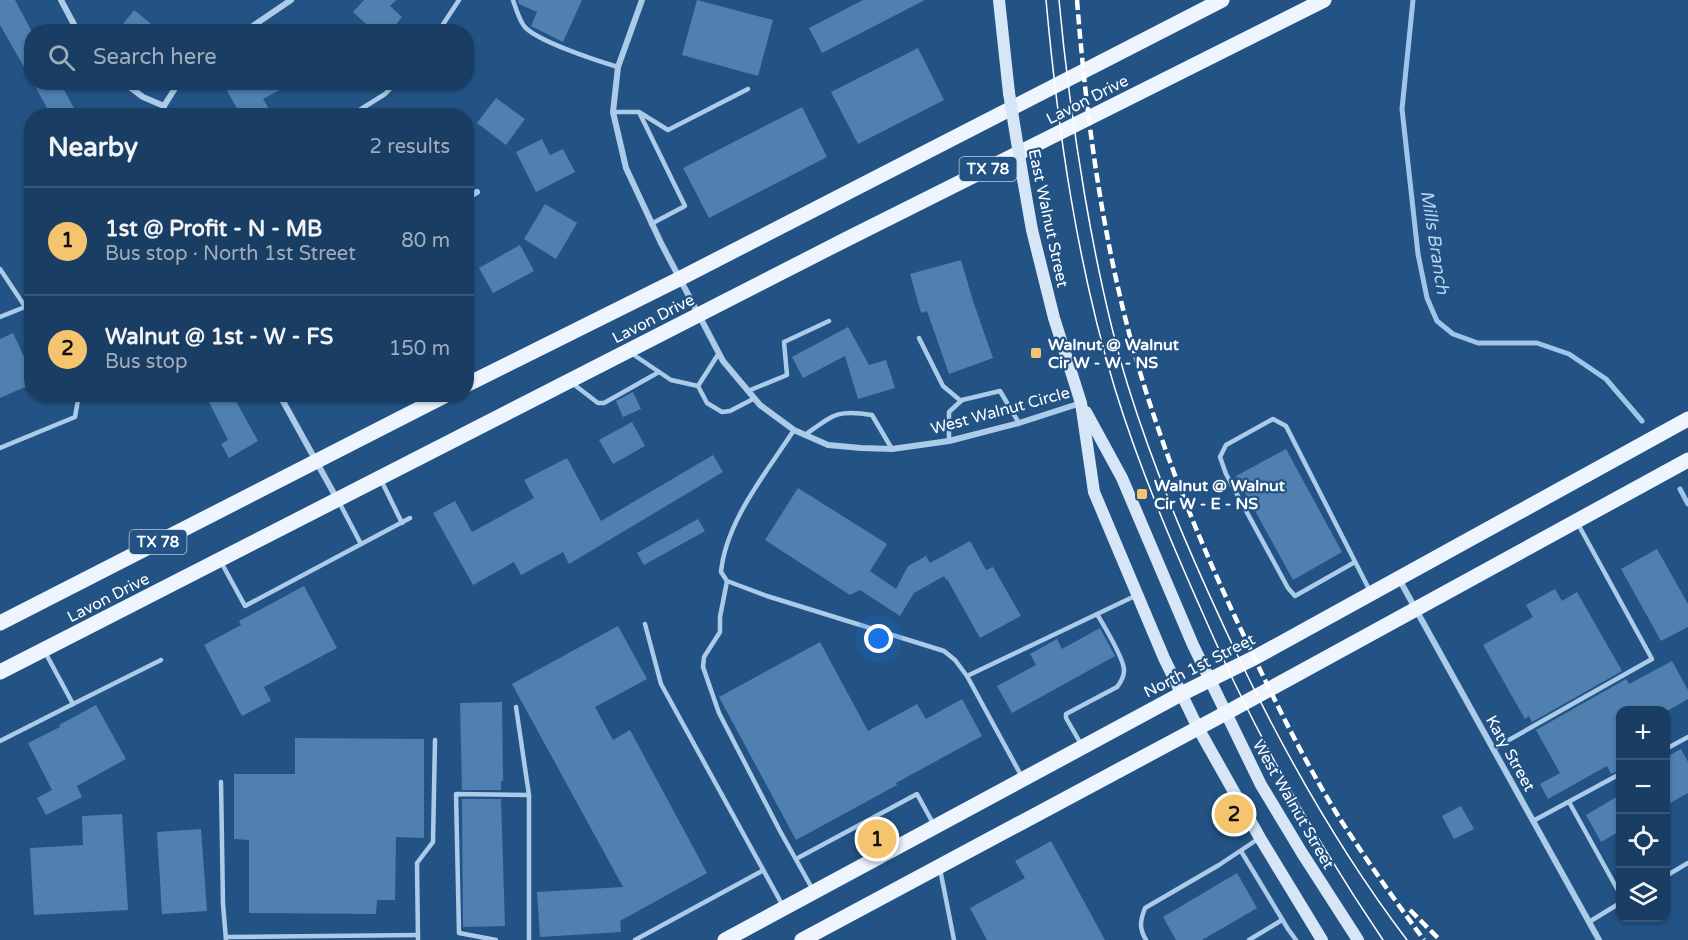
<!DOCTYPE html>
<html lang="en">
<head>
<meta charset="utf-8">
<style>
  :root { --surface:#1a3e63; --page:#234569; --text:#f1f3f6; --muted:#9faebe; --line:#385778; --accent:#f4c56e }
  body { margin:0; font-family:"Varela Round",sans-serif; background:var(--page); color:var(--text) }
  .controls { position:absolute; right:18px; bottom:18px; display:grid; overflow:hidden; border-radius:12px; box-shadow:0 2px 4px #0004 }
  .controls button { width:54px; height:54px; display:grid; place-items:center; padding:0; border:0; border-bottom:2px solid var(--line); background:var(--surface); color:var(--text); font:30px sans-serif }
  .you { position:absolute; left:879px; top:639px; width:21px; height:21px; margin:-15px; border:4px solid #fff; border-radius:50%; background:#1a73e8; box-shadow:0 0 0 9px #1a73e833 }
  .badge { display:grid; place-items:center; width:39px; height:39px; border-radius:50%; background:var(--accent); color:#111; font-size:20px; font-weight:700 }
  .pin { position:absolute; translate:-50% -50%; border:3px solid #fff; box-shadow:0 2px 6px #0006 }
  .list { margin:0; padding:0; list-style:none }
  h2 { display:flex; justify-content:space-between; align-items:center; height:78px; margin:0; padding:0 24px; font-size:26px }
  h2 small { font-size:20px; font-weight:400; color:var(--muted) }
  .list li { display:grid; grid-template-columns:39px 1fr auto; gap:18px; align-items:center; box-sizing:border-box; height:108px; padding:0 24px; border-top:2px solid var(--line) }
  .list b { display:block; font-size:22px; white-space:nowrap }
  .list p { margin:0; font-size:20px; white-space:nowrap; color:var(--muted) }
  .list em { font-size:20px; font-style:normal; color:var(--muted) }
  .icon { flex:none; width:33px; height:33px; fill:none; stroke:currentColor; stroke-width:2; stroke-linecap:round; stroke-linejoin:round }
  .map { position:relative; flex:none; width:1688px; height:940px; overflow:hidden }
  .search { position:absolute; background:var(--surface); box-shadow:0 2px 4px #0004; left:24px; top:24px; width:450px; height:66px; display:flex; align-items:center; gap:15px; box-sizing:border-box; padding:0 21px; border-radius:24px; color:var(--muted); font-size:22px }
  .panel { position:absolute; background:var(--surface); box-shadow:0 2px 4px #0004; left:24px; top:108px; width:450px; height:294px; border-radius:24px }
  .map>svg:first-child { display:block }
  .lines { fill:none; stroke-linecap:round; stroke-linejoin:round }
  .stream { stroke:#9fc6ea; stroke-width:5 }
  .building { fill:#4f80af }
  .lane { stroke:#abcbe9; stroke-width:4.5 }
  .street { stroke:#abcbe9; stroke-width:6 }
  .secondary { stroke:#d6e6f7; stroke-width:12 }
  .primary { stroke:#eef5fe; stroke-width:15 }
  .tram { stroke:#fff; stroke-width:1.5 }
  .rail { stroke:#fff; stroke-width:4.5; stroke-dasharray:10 4.5; stroke-linecap:butt }
  .secondary-bridge { stroke:#d6e6f7; stroke-width:12 }
  .poi-dot { fill:#f4c56e; stroke:#225384; stroke-width:2 }
  .labels { text-anchor:middle; stroke-width:4.5; stroke-linejoin:round; paint-order:stroke }
  .shield { fill:#225384; stroke:#bdcbda; stroke-width:1.5 }
  .shield-label { font-size:15px; font-weight:bold; fill:#fff }
  .street-label { font-size:16px; fill:#fff; stroke:#225384 }
  .poi-label { font-size:16px; font-weight:bold; fill:#fff; stroke:#225384; text-anchor:start }
  .water-label { font-size:18px; font-style:italic; fill:#b7d4f0; stroke:#225384 }
</style>
</head>
<body>
<div class="map">
<svg width="1688" height="940" viewBox="0 0 1688 940">
  <rect width="100%" height="100%" fill="#225384"/>
  <g class="lines">
    <g class="stream">
      <path d="M 1413,0 L 1402,109 L 1418,254 L 1427,298 L 1437,321 L 1453,334 L 1478,343 L 1537,343 L 1569,354 L 1606,379 L 1642,421"/>
      <path d="M 1680,489 L 1688,504"/>
    </g>
  </g>
  <g class="building">
    <path d="M 0,0 L 15,0 L 32,32 L 32,81 L 0,25 Z"/>
    <path d="M 364,0 L 396,0 L 390,6 L 402,17 L 390,32 L 375,32 L 353,12 Z"/>
    <path d="M 518,0 L 582,0 L 563,42 L 531,26 L 537,12 L 519,4 Z"/>
    <path d="M 697,0 L 773,20 L 758,76 L 682,55 Z"/>
    <path d="M 863,0 L 925,0 L 822,53 L 809,28 Z"/>
    <path d="M 134,10 L 161,32 L 117,32 Z"/>
    <path d="M 918,48 L 944,100 L 858,144 L 831,92 Z"/>
    <path d="M 33,82 L 60,82 L 78,116 L 57,116 L 53,108 L 48,110 Z"/>
    <path d="M 238,82 L 294,82 L 263,99 L 269,109 L 256,116 L 248,116 L 244,109 L 239,112 L 226,89 Z"/>
    <path d="M 496,98 L 525,119 L 506,145 L 477,123 Z"/>
    <path d="M 802,107 L 827,157 L 709,218 L 683,168 Z"/>
    <path d="M 542,139 L 550,155 L 563,149 L 575,172 L 536,192 L 516,152 Z"/>
    <path d="M 545,204 L 577,223 L 556,259 L 524,239 Z"/>
    <path d="M 520,245 L 534,271 L 493,293 L 479,268 Z"/>
    <path d="M 961,260 L 973,301 L 993,358 L 949,374 L 927,311 L 921,313 L 910,274 Z"/>
    <path d="M 848,327 L 869,365 L 886,360 L 895,388 L 858,399 L 845,356 L 803,378 L 792,357 Z"/>
    <path d="M 13,333 L 32,374 L 32,384 L 0,398 L 0,339 Z"/>
    <path d="M 633,392 L 641,409 L 623,417 L 616,401 Z"/>
    <path d="M 205,394 L 232,394 L 258,441 L 229,458 L 221,444 L 228,440 Z"/>
    <path d="M 632,422 L 645,446 L 613,464 L 599,440 Z"/>
    <path d="M 1286,449 L 1342,552 L 1293,580 L 1236,476 Z"/>
    <path d="M 713,455 L 723,472 L 569,564 L 563,552 L 521,575 L 514,562 L 473,585 L 433,513 L 455,501 L 472,532 L 534,498 L 524,480 L 567,458 L 601,521 Z"/>
    <path d="M 798,488 L 887,544 L 870,571 L 896,589 L 908,566 L 926,556 L 930,563 L 970,541 L 986,570 L 993,567 L 1021,616 L 980,638 L 947,579 L 946,580 L 944,576 L 914,593 L 900,616 L 860,590 L 850,595 L 765,540 Z"/>
    <path d="M 698,519 L 705,531 L 644,565 L 637,553 Z"/>
    <path d="M 1657,549 L 1688,604 L 1688,627 L 1661,641 L 1621,569 Z"/>
    <path d="M 304,586 L 337,648 L 264,687 L 271,701 L 242,716 L 204,645 L 241,625 L 239,621 Z"/>
    <path d="M 1555,589 L 1562,601 L 1577,592 L 1622,671 L 1532,722 L 1529,716 L 1525,719 L 1483,645 L 1533,617 L 1526,605 Z"/>
    <path d="M 618,626 L 647,679 L 595,707 L 613,740 L 630,730 L 707,873 L 620,921 L 621,932 L 540,937 L 537,892 L 623,887 L 512,684 Z"/>
    <path d="M 1100,628 L 1115,656 L 1012,713 L 997,686 L 1036,665 L 1030,654 L 1057,639 L 1062,649 Z"/>
    <path d="M 820,642 L 868,731 L 917,704 L 926,719 L 962,699 L 982,736 L 896,783 L 897,785 L 796,840 L 719,697 Z"/>
    <path d="M 1672,661 L 1688,690 L 1688,699 L 1667,711 L 1620,711 L 1620,770 L 1611,774 L 1607,766 L 1548,799 L 1540,784 L 1560,773 L 1536,730 L 1626,679 L 1629,684 Z"/>
    <path d="M 502,702 L 503,781 L 501,781 L 501,790 L 462,790 L 460,703 Z"/>
    <path d="M 96,705 L 126,759 L 77,786 L 82,797 L 46,815 L 37,798 L 52,790 L 28,743 L 60,727 L 59,725 Z"/>
    <path d="M 295,738 L 424,739 L 424,838 L 396,837 L 395,900 L 377,900 L 376,914 L 249,913 L 249,840 L 234,839 L 234,774 L 295,774 Z"/>
    <path d="M 1681,749 L 1688,762 L 1688,793 L 1665,806 L 1665,758 Z"/>
    <path d="M 1620,795 L 1620,831 L 1601,842 L 1586,815 Z"/>
    <path d="M 462,799 L 501,799 L 505,926 L 463,927 Z"/>
    <path d="M 1461,806 L 1474,829 L 1454,839 L 1442,816 Z"/>
    <path d="M 122,814 L 128,910 L 34,915 L 30,848 L 83,845 L 82,816 Z"/>
    <path d="M 201,829 L 207,911 L 162,914 L 157,832 Z"/>
    <path d="M 1051,841 L 1105,940 L 987,940 L 970,908 L 1025,878 L 1015,861 Z"/>
    <path d="M 1237,873 L 1257,908 L 1202,940 L 1176,940 L 1163,917 Z"/>
  </g>
  <g class="lines">
    <g class="lane">
      <path d="M 513,0 C 516,9 519,19 524,26 C 536,41 598,61 618,67"/>
      <path d="M 438,32 L 459,0"/>
      <path d="M 613,112 L 639,112 L 668,130 L 748,89"/>
      <path d="M 640,114 L 685,206 L 651,224"/>
      <path d="M 350,116 L 385,94 L 397,82"/>
      <path d="M 0,269 L 32,317"/>
      <path d="M 0,317 L 25,307"/>
      <path d="M 919,338 L 943,386 L 961,401"/>
      <path d="M 631,353 L 671,380 L 698,386"/>
      <path d="M 719,353 L 698,386 L 707,403 L 722,412 L 730,411 L 755,398"/>
      <path d="M 572,383 L 598,403 L 604,403 L 659,372"/>
      <path d="M 748,391 L 787,375 L 784,342 L 829,321"/>
      <path d="M 794,430 C 766,473 726,521 721,572 L 727,581 L 767,596 L 944,651 L 955,660 L 967,676 L 1022,777"/>
      <path d="M 805,435 C 833,415 837,409 872,415 L 892,449"/>
      <path d="M 949,441 L 949,412 L 962,400 L 1000,391 L 1019,423"/>
      <path d="M 0,448 L 75,417 L 79,394"/>
      <path d="M 381,480 L 402,523"/>
      <path d="M 339,502 L 361,544"/>
      <path d="M 221,562 L 245,606 L 410,518"/>
      <path d="M 1355,562 L 1295,596 L 1288,588 L 1226,474 L 1220,457 L 1226,445 L 1273,419 L 1286,426 L 1370,591"/>
      <path d="M 727,581 L 720,617 L 720,632 L 704,657 L 703,667 L 719,713 L 780,831 L 813,890"/>
      <path d="M 645,624 L 661,684 L 783,906"/>
      <path d="M 45,652 L 73,704 L 161,660"/>
      <path d="M 967,676 L 1137,595"/>
      <path d="M 516,707 L 529,795 L 529,940"/>
      <path d="M 0,741 L 73,704"/>
      <path d="M 1081,744 L 1066,718 L 1066,714 L 1117,687 C 1121,682 1124,677 1124,670 C 1124,658 1104,626 1097,614"/>
      <path d="M 1493,749 L 1652,659 L 1578,524"/>
      <path d="M 1666,749 L 1688,737"/>
      <path d="M 221,782 L 223,904 L 226,940"/>
      <path d="M 1569,802 L 1620,894"/>
      <path d="M 1533,821 L 1620,774"/>
      <path d="M 1241,851 L 1288,929 L 1296,940"/>
      <path d="M 796,859 L 917,794 L 934,825"/>
      <path d="M 940,869 L 954,940"/>
      <path d="M 1666,876 L 1688,863"/>
      <path d="M 1589,922 L 1620,903"/>
      <path d="M 226,937 L 418,935"/>
      <path d="M 418,940 L 417,863 L 433,842 L 435,740"/>
      <path d="M 496,940 L 459,933 L 456,794 L 529,795"/>
      <path d="M 635,940 L 762,871"/>
      <path d="M 1146,940 C 1139,928 1140,921 1145,908 L 1219,865 L 1258,839"/>
      <path d="M 1249,940 L 1282,920"/>
    </g>
    <g class="street">
      <path d="M 61,0 L 78,32"/>
      <path d="M 642,0 L 618,67 L 613,112 L 626,168 L 661,243 L 723,361 L 760,405 L 794,430 L 828,445 L 861,448 L 892,449 L 949,441 L 1019,423 L 1081,403"/>
      <path d="M 244,32 L 291,0"/>
      <path d="M 123,82 L 143,97 L 164,106"/>
      <path d="M 161,116 L 164,106 L 179,82"/>
      <path d="M 466,198 L 477,192"/>
      <path d="M 279,394 L 337,499"/>
      <path d="M 1399,579 L 1599,940"/>
    </g>
    <g class="secondary">
      <path d="M 999,0 L 1009,93"/>
      <path d="M 1023,179 L 1032,230 L 1054,318 L 1081,403 L 1094,492 L 1164,658 L 1198,728 L 1260,838 L 1322,940"/>
      <path d="M 1086,412 L 1122,478 L 1193,645 L 1261,785 L 1302,853 L 1358,940"/>
    </g>
    <g class="primary">
      <path d="M 466,385 L 679,279 L 1222,0"/>
      <path d="M 0,623 L 448,394"/>
      <path d="M 0,672 L 843,241 L 1324,0"/>
      <path d="M 725,940 L 1181,694 L 1254,658 L 1688,419"/>
      <path d="M 802,940 L 1226,713 L 1688,460"/>
    </g>
    <g class="tram">
      <path d="M 1046,0 C 1058,131 1077,264 1115,389 C 1139,467 1171,542 1204,616 C 1215,641 1226,666 1238,690 C 1280,776 1329,860 1383,940"/>
      <path d="M 1059,0 C 1065,66 1074,132 1085,197 C 1096,261 1109,324 1128,386 C 1156,476 1193,561 1233,646 C 1282,749 1338,849 1407,940"/>
    </g>
    <g class="rail">
      <path d="M 1077,0 C 1087,128 1105,258 1143,382 C 1168,463 1200,542 1236,619 C 1267,685 1299,752 1337,814 C 1364,857 1394,899 1424,940"/>
      <path d="M 1410,910 L 1440,940"/>
    </g>
    <path class="secondary-bridge" d="M 1009,93 L 1023,179"/>
  </g>
  <g class="poi-dot">
    <rect x="1030" y="347" width="12" height="12" rx="3"/>
    <rect x="1136" y="488" width="12" height="12" rx="3"/>
  </g>
  <g class="labels">
    <g class="shield">
      <rect x="959.5" y="157" width="57" height="24" rx="4.5"/>
      <rect x="129.5" y="530" width="57" height="24" rx="4.5"/>
    </g>
    <g class="shield-label">
      <text x="988" y="174">TX 78</text>
      <text x="158" y="547">TX 78</text>
    </g>
    <g class="street-label">
      <text transform="translate(1087 99) rotate(-27)" y="6">Lavon Drive</text>
      <text transform="translate(1049 218) rotate(78)" y="6">East Walnut Street</text>
      <text transform="translate(653 318) rotate(-27)" y="6">Lavon Drive</text>
      <text transform="translate(1000 410) rotate(-15)" y="6">West Walnut Circle</text>
      <text transform="translate(108 597) rotate(-27)" y="6">Lavon Drive</text>
      <text transform="translate(1199 665) rotate(-27)" y="6">North 1st Street</text>
      <text transform="translate(1511 753) rotate(61)" y="6">Katy Street</text>
      <text transform="translate(1294 804) rotate(60)" y="6">West Walnut Street</text>
    </g>
    <g class="poi-label">
      <text x="1048" y="350">Walnut @ Walnut<tspan x="1048" dy="18">Cir W - W - NS</tspan></text>
      <text x="1154" y="491">Walnut @ Walnut<tspan x="1154" dy="18">Cir W - E - NS</tspan></text>
    </g>
    <g class="water-label">
      <text transform="translate(1435 242) rotate(81)" y="6">Mills Branch</text>
    </g>
  </g>
</svg>
<div class="controls">
<button>+</button>
<button>−</button>
<button><svg class="icon" aria-label="locate" viewBox="0 0 24 24"><circle cx="12" cy="12" r="6"/><path d="M12 2v4M12 18v4M2 12h4M18 12h4"/></svg></button>
<button><svg class="icon" aria-label="layers" viewBox="0 0 24 24"><path d="M12 4l9 5-9 5-9-5zM3 14l9 5 9-5"/></svg></button>
</div>
<div class="you"></div>
<div class="pin badge" style="left:877px;top:839px">1</div>
<div class="pin badge" style="left:1234px;top:814px">2</div>
<div class="search"><svg class="icon" aria-label="search" viewBox="0 0 24 24"><circle cx="10" cy="10" r="6"/><path d="M15 15l6 6"/></svg>Search here</div>
<section class="panel">
<h2>Nearby<small>2 results</small></h2>
<ul class="list">
<li><span class="badge">1</span><div><b>1st @ Profit - N - MB</b><p>Bus stop · North 1st Street</p></div><em>80 m</em></li>
<li><span class="badge">2</span><div><b>Walnut @ 1st - W - FS</b><p>Bus stop</p></div><em>150 m</em></li>
</ul>
</section>
</div>
</body>
</html>
